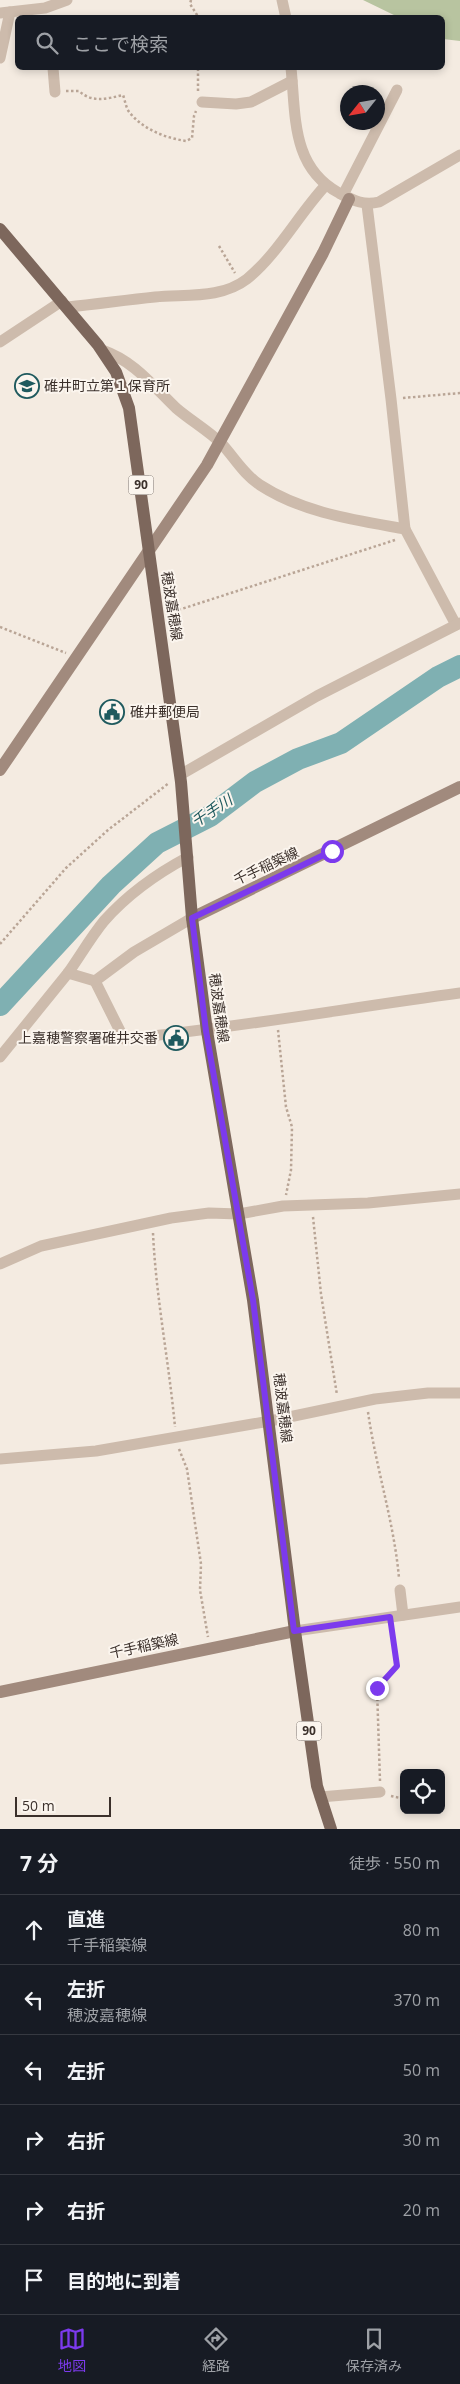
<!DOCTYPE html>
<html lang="ja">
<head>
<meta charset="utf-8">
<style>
  :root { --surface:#171b24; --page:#242831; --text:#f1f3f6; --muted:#9ea1a6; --line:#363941; --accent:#7c3aed }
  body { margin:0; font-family:"Open Sans","Noto Sans JP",sans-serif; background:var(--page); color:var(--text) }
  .controls { position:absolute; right:15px; bottom:15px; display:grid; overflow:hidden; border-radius:8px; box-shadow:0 2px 8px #0003 }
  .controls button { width:45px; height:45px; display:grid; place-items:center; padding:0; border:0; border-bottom:1px solid var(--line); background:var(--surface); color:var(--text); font:25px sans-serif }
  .compass { position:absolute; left:340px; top:85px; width:45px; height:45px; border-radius:50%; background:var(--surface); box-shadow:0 2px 8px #0003; rotate:239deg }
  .scale { position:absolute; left:15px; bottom:12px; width:96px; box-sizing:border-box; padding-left:5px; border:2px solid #3b302b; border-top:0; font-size:14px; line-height:18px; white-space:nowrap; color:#3b302b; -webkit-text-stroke:4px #fbf5ee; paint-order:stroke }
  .stop { position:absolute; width:15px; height:15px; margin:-11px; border:4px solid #7c3aed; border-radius:50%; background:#fff }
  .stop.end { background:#7c3aed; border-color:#fff; box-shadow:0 1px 5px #0008 }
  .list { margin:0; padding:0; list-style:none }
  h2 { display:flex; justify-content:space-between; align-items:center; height:65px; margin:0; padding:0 20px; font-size:21px }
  h2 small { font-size:16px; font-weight:400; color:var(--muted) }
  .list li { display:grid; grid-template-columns:32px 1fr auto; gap:15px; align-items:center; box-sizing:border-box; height:70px; padding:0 20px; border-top:1px solid var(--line) }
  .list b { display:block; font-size:19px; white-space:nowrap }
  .list p { margin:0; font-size:16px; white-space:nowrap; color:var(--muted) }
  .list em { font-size:16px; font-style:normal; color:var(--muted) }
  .icon { flex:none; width:28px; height:28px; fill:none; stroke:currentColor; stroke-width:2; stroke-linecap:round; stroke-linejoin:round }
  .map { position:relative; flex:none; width:460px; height:1829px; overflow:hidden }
  .search { position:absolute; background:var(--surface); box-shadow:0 2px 8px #0003; left:15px; right:15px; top:15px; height:55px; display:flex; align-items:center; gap:12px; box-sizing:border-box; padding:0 18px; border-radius:8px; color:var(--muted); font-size:19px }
  .sheet { height:485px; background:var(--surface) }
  nav { display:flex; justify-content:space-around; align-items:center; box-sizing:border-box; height:70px; border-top:1px solid var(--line); background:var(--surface); font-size:14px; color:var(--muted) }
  nav a { display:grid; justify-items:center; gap:2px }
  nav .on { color:var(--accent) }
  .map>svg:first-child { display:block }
  .green { fill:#b8c4a0 }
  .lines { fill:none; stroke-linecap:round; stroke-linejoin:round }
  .river { stroke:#7fb0b2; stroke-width:22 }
  .path { stroke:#b9a596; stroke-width:2.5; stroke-dasharray:2.5 2.5; stroke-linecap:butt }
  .street { stroke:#cdbbac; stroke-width:11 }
  .secondary { stroke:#a18a7d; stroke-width:12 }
  .primary { stroke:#7d675c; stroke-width:12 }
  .route { stroke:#7c3aed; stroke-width:6 }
  .labels { text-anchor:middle; stroke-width:4; stroke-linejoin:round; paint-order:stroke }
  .shield { fill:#fbf5ee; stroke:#756b66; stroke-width:1 }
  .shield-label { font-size:12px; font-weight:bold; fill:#3b302b }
  .poi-label { font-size:14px; fill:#3b302b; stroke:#fbf5ee; text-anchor:start }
  .street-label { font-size:14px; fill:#3b302b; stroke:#fbf5ee }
  .water-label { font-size:15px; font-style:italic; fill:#1f5a5e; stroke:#fbf5ee }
</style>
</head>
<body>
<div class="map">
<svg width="460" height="1829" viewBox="0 0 460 1829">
  <rect width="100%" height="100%" fill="#f4ebe1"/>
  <path class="green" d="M 363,0 L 460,0 L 460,41 L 443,39 L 442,18 L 398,17 Z"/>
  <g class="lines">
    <path class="river" d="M 0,1005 L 111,885 L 157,843 L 210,816 L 255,782 L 298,759 L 341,743 L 438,677 L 460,666"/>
    <g class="path">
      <path d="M 191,0 L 190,4 L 199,18"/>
      <path d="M 66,91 L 79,91 C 92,103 106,99 123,95 C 125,100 126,109 130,113 C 144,130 166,138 186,141 L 192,138 L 194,116 L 196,111"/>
      <path d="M 198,91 L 198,68"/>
      <path d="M 219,246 L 235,273"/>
      <path d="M 403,398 L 460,393"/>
      <path d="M 169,613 L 395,540"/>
      <path d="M 0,627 L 66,653"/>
      <path d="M 0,944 L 66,868 L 108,830 L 169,783"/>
      <path d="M 278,1030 L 286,1107 L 292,1127 L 291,1170 L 286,1195"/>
      <path d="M 313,1217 L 321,1294 L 337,1395"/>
      <path d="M 153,1233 C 156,1298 169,1362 175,1427"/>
      <path d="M 368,1412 C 376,1468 394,1522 399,1578"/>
      <path d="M 179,1449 L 187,1469 L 201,1564 L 200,1590 L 208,1637"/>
      <path d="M 380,1781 L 377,1688 L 397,1666 L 392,1628"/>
      <path d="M 391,1796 L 400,1798"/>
    </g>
    <g class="street">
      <path d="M 282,0 L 286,18"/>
      <path d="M 0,13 L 45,8 L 67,0"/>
      <path d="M 0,58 L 10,12"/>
      <path d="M 53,68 L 55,92"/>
      <path d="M 291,68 C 296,116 291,167 339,193 C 353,200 363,206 379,202 L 460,155"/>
      <path d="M 202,102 L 236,104 L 251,102 L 292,81"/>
      <path d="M 343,195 L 397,90"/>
      <path d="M 367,205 L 391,399 L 405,529 L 456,625"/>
      <path d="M 68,307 C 97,304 126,300 155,297 C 187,294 221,299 247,279 C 277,255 299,214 325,186"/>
      <path d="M 0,342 L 62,301"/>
      <path d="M 102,350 C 134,361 152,385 176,408 C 190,420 207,430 221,443 C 234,457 244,475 260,485 C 303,513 355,520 405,529"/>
      <path d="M 180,775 L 317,696 L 460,623"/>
      <path d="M 68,973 C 80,956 91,937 104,921 C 128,894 156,874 188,857"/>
      <path d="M 95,981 L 124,1039 C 236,1028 348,1008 460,993"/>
      <path d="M 0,1057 L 68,973 L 95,981 L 134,952 L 192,918"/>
      <path d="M 0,1264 L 41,1246 L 171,1218 L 209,1213 L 239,1214 L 283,1206 L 368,1203 L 460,1194"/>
      <path d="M 0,1459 L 96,1451 L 270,1421 L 375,1399 L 428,1393 L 460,1393"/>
      <path d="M 400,1590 L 403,1615"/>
      <path d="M 295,1631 L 460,1607"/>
      <path d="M 320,1797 L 380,1792"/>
    </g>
    <g class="secondary">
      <path d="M 0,770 L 207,465 L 323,253 L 349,199"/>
      <path d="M 192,918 L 460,787"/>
      <path d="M 0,1692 L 295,1631"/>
    </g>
    <path class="primary" d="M 0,229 L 98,345 L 116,372 L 129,408 L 181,782 L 192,918 L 207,1031 L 253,1300 L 295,1631 L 317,1786 L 331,1829"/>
  </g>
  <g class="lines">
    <path class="route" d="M 332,851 L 192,918 L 206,1031 L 253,1300 L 294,1631 L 390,1617 L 397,1666 L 377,1688"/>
  </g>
  <defs>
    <symbol id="school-ring" viewBox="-11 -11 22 22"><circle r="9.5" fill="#fbf5ee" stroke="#1f5a5e" stroke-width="1.5"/><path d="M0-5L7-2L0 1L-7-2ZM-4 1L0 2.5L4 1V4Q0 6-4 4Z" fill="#1f5a5e"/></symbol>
    <symbol id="civic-ring" viewBox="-11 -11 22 22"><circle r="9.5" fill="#fbf5ee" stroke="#1f5a5e" stroke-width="1.5"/><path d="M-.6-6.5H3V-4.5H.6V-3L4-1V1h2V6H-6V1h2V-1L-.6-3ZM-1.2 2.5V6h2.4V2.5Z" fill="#1f5a5e"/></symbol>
  </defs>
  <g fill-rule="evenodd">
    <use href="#school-ring" x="13" y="372" width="28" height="28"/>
    <use href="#civic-ring" x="98" y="698" width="28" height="28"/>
    <use href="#civic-ring" x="162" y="1024" width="28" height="28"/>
  </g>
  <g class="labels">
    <g class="shield">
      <rect x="128.5" y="475.5" width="25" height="19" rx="4"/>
      <rect x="296.5" y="1721.5" width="25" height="19" rx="4"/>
    </g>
    <g class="shield-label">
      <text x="141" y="489">90</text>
      <text x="309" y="1735">90</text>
    </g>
    <g class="poi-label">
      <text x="44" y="391">碓井町立第１保育所</text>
      <text x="130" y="717">碓井郵便局</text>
      <text x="158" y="1043" text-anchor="end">上嘉穂警察署碓井交番</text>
    </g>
    <g class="street-label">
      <text transform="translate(172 606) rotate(81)" y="5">穂波嘉穂線</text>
      <text transform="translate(266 866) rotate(-25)" y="5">千手稲築線</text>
      <text transform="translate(219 1008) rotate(82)" y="5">穂波嘉穂線</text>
      <text transform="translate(283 1408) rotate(83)" y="5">穂波嘉穂線</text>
      <text transform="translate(144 1646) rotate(-12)" y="5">千手稲築線</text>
    </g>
    <g class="water-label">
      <text transform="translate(212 811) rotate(-33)" y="5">千手川</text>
    </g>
  </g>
</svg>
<div class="controls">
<button><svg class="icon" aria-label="locate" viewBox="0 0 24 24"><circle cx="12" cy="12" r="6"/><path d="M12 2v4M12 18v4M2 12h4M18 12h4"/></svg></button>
</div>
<svg class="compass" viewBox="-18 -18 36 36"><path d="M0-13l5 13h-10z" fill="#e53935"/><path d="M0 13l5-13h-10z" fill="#9ea1a6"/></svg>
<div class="scale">50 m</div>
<div class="stop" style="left:332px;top:851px"></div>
<div class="stop end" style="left:377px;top:1688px"></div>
<div class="search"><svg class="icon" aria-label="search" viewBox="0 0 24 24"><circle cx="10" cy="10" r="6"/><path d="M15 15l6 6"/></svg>ここで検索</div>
</div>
<section class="sheet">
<h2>7 分<small>徒歩 · 550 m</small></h2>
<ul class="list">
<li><svg class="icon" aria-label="ahead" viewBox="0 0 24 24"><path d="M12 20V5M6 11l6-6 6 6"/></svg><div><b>直進</b><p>千手稲築線</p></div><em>80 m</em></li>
<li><svg class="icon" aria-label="left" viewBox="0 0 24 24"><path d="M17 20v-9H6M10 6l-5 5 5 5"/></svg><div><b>左折</b><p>穂波嘉穂線</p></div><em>370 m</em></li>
<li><svg class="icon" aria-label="left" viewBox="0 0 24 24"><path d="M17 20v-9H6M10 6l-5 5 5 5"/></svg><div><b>左折</b></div><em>50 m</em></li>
<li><svg class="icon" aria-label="right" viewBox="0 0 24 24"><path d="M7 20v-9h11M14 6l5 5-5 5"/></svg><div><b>右折</b></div><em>30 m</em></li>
<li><svg class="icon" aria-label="right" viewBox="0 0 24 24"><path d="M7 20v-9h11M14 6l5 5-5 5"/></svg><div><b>右折</b></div><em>20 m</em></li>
<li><svg class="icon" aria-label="arrive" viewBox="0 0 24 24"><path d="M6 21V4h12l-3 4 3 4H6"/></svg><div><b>目的地に到着</b></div></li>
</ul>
</section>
<nav>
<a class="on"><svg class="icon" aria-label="map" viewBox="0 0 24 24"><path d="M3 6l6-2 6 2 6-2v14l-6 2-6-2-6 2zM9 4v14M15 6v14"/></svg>地図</a>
<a><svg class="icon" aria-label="directions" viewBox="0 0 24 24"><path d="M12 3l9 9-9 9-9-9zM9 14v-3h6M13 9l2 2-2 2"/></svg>経路</a>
<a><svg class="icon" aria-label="saved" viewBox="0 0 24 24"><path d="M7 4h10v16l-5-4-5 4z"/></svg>保存済み</a>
</nav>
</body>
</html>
